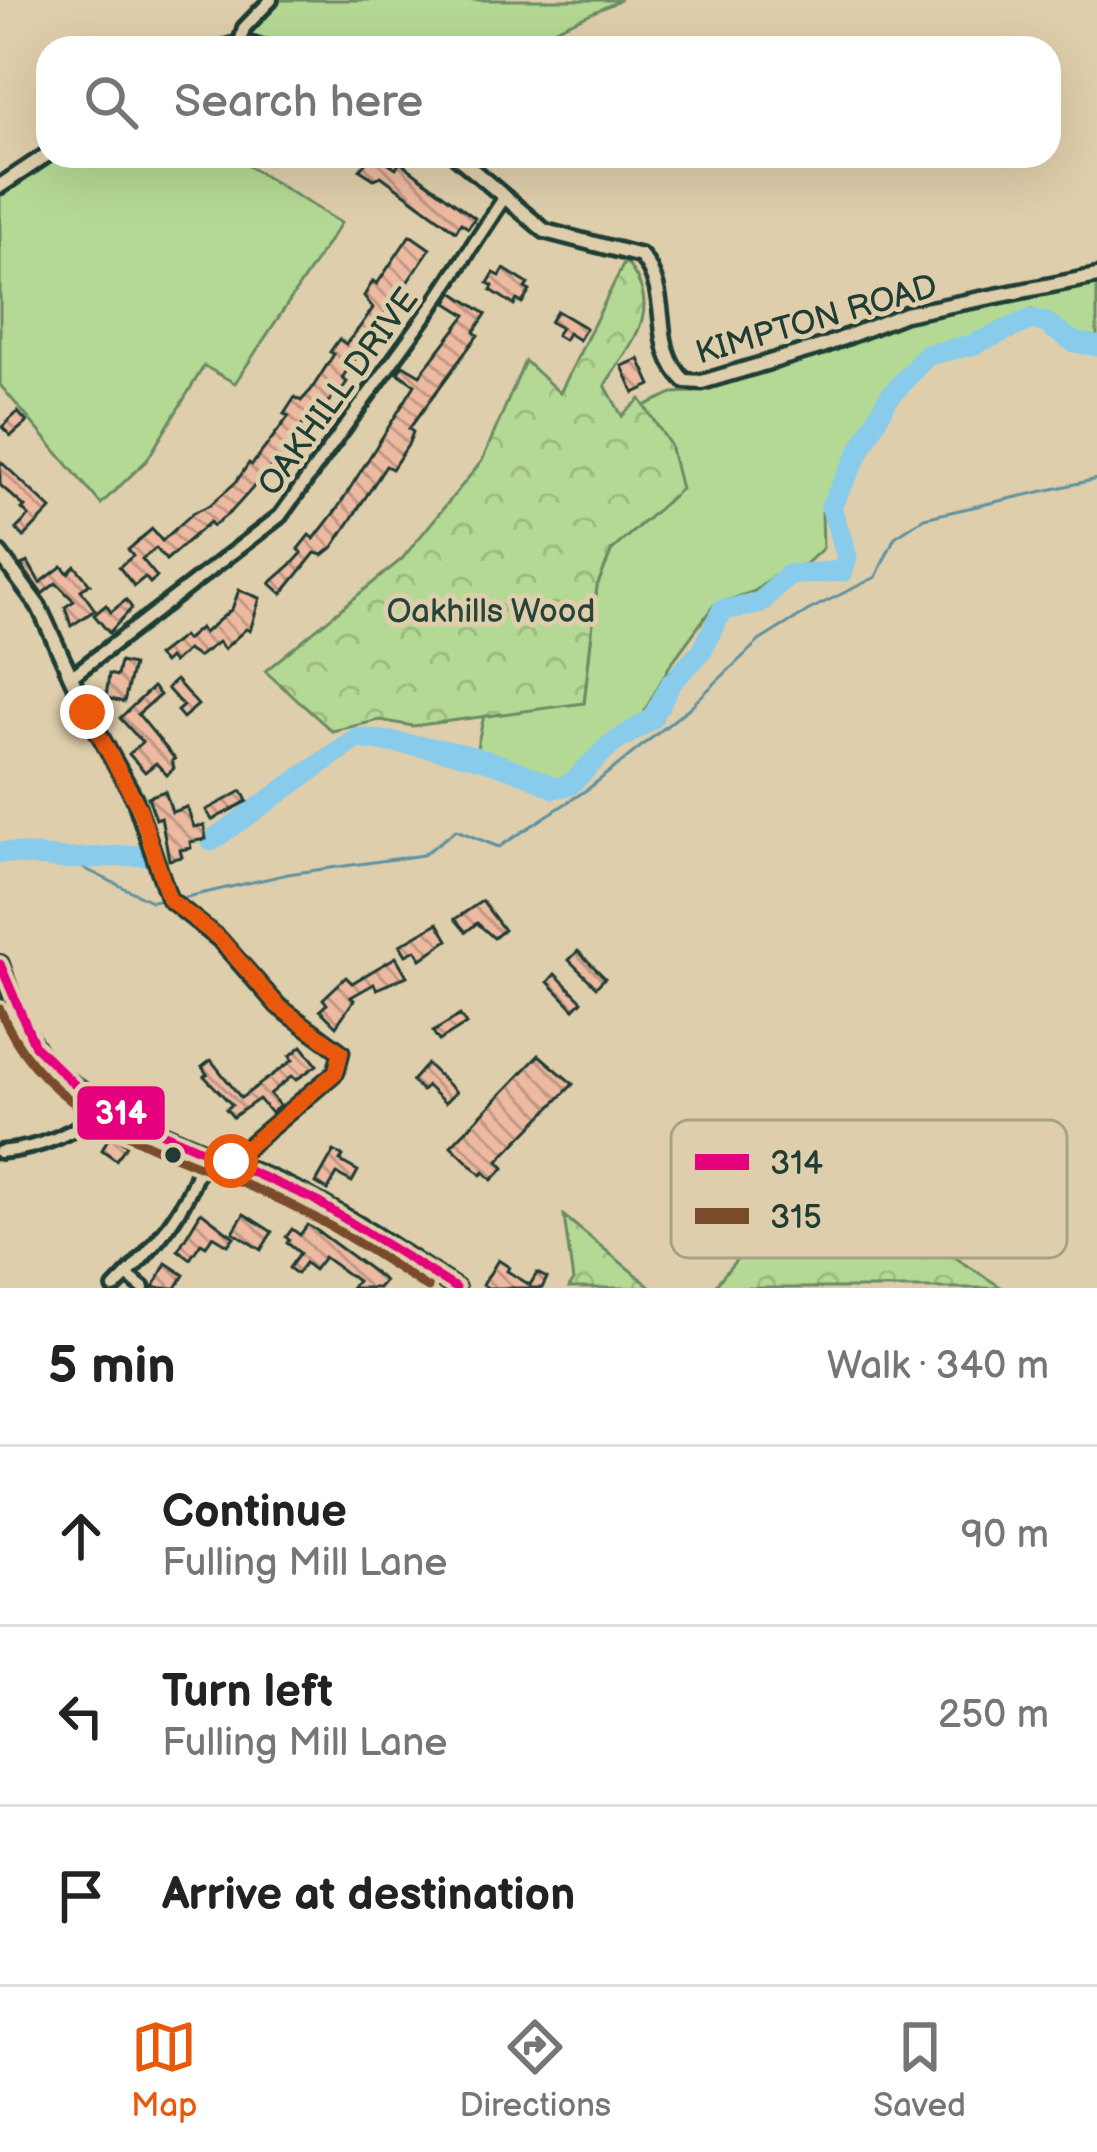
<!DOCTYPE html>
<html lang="en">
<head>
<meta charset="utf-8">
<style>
  :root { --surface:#fff; --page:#f2f2f2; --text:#222; --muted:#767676; --line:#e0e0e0; --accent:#ea580c }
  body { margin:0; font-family:"Balsamiq Sans",sans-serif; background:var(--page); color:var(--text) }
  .stop { position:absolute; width:36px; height:36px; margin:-27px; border:9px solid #ea580c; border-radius:50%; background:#fff }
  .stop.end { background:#ea580c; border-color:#fff; box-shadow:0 3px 12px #0008 }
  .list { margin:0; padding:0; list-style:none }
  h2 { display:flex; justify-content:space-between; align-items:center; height:156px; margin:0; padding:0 48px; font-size:51px }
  h2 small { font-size:39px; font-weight:400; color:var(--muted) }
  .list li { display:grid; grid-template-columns:78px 1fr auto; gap:36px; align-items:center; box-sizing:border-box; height:180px; padding:0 48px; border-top:3px solid var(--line) }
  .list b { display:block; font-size:45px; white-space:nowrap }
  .list p { margin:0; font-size:39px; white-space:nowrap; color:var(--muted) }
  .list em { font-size:39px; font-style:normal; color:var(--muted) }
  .icon { flex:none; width:66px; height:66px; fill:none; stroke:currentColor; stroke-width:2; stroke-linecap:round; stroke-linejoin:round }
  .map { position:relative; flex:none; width:1097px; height:1288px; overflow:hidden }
  .search { position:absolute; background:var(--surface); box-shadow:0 12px 48px #0002; left:36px; right:36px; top:36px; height:132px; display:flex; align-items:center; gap:30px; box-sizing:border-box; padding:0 42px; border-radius:36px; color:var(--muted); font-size:45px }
  .sheet { height:696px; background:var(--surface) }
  nav { display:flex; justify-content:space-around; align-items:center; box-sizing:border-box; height:168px; border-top:3px solid var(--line); background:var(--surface); font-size:33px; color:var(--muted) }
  nav a { display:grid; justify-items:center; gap:6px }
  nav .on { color:var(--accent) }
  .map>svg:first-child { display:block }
  .green { fill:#b4d994; stroke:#6a8b64; stroke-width:3 }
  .forest { fill:url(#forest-crowns); stroke:#6a8b64; stroke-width:3 }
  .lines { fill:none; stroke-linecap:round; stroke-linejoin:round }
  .stream { stroke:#5f92a1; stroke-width:3 }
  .river { stroke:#89cbea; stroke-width:21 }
  .building { fill:url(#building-back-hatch); stroke:#1f3d34; stroke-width:3 }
  .minor-casing { stroke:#1f3d34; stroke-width:20 }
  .tertiary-casing { stroke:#1f3d34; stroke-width:21 }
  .secondary-casing { stroke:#1f3d34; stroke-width:22 }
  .minor { stroke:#dfceab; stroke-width:10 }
  .tertiary { stroke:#dfceab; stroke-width:12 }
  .secondary { stroke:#dfceab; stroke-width:14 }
  .bus-1-casing { stroke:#dfceab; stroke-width:18 }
  .bus-2-casing { stroke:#dfceab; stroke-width:18 }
  .bus-1 { stroke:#e5007d; stroke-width:9 }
  .bus-2 { stroke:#7a4b2a; stroke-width:9 }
  .route { stroke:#ea580c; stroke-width:15 }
  .bus-dot { fill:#1f3d34; stroke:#dfceab; stroke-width:4.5 }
  .labels { text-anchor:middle; stroke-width:10; stroke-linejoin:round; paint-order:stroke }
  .street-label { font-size:33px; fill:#1f3d34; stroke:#dfceab }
  .park-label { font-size:33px; fill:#264539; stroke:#dfceab }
  .key { fill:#dfceab; stroke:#a5a287; stroke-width:3 }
  .key-label { font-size:33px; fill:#1f3d34 }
  .line-badge { stroke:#dfceab; stroke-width:4.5 }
  .badge-label { font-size:33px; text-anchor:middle; font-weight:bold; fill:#fff }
</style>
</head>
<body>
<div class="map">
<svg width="1097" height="1288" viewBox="0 0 1097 1288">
  <defs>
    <pattern id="forest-crowns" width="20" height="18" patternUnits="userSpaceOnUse" patternTransform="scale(3)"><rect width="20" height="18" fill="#b4d994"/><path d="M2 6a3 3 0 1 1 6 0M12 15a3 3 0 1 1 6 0" fill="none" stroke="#9abb80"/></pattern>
    <pattern id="building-back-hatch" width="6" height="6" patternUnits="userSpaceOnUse" patternTransform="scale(3)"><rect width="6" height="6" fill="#edb9a0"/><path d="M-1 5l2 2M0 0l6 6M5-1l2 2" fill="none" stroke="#bf9883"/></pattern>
  </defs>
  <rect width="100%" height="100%" fill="#dfceab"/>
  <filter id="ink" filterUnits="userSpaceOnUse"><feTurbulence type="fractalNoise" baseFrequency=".00833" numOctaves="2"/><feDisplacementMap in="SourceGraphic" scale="24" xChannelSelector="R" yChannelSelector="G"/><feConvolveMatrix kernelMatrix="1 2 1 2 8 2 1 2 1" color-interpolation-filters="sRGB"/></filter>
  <g filter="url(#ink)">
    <g class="green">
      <path d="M 279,0 L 621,0 L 512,48 L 280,48 L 250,35 Z"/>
      <path d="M 50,156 L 232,156 L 341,223 L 235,383 L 204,366 L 147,460 L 101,504 L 0,385 L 0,189 Z"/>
      <path d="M 1097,282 L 1097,341 L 1068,335 L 1050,318 L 1032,310 L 1002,326 L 956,344 L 932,348 L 913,358 L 877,404 L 822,512 L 823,548 L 806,564 L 779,572 L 755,591 L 714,605 L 670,665 L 642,716 L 610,736 L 567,779 L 555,779 L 476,752 L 484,715 L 584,703 L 597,586 L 612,550 L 680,489 L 670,445 L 644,406 L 673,393 L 691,392 L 830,351 L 904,320 L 985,308 Z"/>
    </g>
    <g class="forest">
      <path d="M 625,261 C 666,309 632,341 605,385 L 622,416 L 640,399 L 670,445 L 681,489 L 612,550 L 597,586 L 584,703 L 413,726 L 380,720 L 332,731 L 265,671 L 402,559 L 482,461 L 525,361 L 560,393 Z"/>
      <path d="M 814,1165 L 1002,1288 L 713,1288 Z"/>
      <path d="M 564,1216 L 652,1288 L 569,1288 L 573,1281 Z"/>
    </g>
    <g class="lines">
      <g class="stream">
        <path d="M 65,859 L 151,901 L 162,900"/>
        <path d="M 178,899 L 288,874 L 423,855 L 456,830 L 499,847 L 588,789 L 689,708 L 759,641 L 809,610 L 876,577 L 895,537 L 924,518 L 1097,479"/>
      </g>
      <g class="river">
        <path d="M 211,841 L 357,738 C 428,746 490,754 554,788 L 570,785 L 610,745 L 652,719 L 672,682 L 702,651 L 722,610 L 759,604 L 788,575 L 843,571 L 847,557 L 831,506 L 887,400 L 927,355 L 972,345 L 1032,319 L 1046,323 L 1074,342 L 1097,346"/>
        <path d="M 0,852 L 65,859 L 145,855"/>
      </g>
    </g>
    <g class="building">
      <path d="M 370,156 L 378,156 L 396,168 L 400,162 L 475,218 L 468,228 L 461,223 L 456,231 L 381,176 L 374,179 L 360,170 Z"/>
      <path d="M 410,235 L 430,249 L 342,378 L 347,382 L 340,392 L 337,390 L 322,412 L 319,409 L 314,417 L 309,414 L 279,463 L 277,461 L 232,511 L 213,526 L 210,522 L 166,560 L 156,548 L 142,559 L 157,577 L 150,583 L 145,577 L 134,586 L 119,567 L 133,556 L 128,550 L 152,529 L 162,541 L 193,513 L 210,505 L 236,482 L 249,463 L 252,465 L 289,416 L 284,414 L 295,397 L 301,401 L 311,390 L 334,354 L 330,352 L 339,339 L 346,344 L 359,328 L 373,308 L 364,296 L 373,281 L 377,284 Z"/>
      <path d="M 504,269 L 528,284 L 525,288 L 530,291 L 522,303 L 517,300 L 514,305 L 491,290 L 493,286 L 488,283 L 494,273 L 500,276 Z"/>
      <path d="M 453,292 L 486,314 L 474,332 L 478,335 L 409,429 L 413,432 L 408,445 L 392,469 L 386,466 L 333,547 L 323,555 L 315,553 L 282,594 L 270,583 L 294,562 L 302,553 L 298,549 L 309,535 L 314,539 L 337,509 L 415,385 L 398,373 L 403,365 L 420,375 L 466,315 L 447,303 Z"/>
      <path d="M 557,311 L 586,328 L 579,340 L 568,333 L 564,340 L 556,335 L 561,328 L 550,322 Z"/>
      <path d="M 639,359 L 651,385 L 634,393 L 622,366 Z"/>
      <path d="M 18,412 L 27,422 L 11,436 L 2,427 Z"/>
      <path d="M 0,461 L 51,509 L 24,537 L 16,529 L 29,516 L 22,509 L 25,507 L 0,485 Z"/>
      <path d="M 28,562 L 40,583 L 62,566 L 68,573 L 75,566 L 90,584 L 81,590 L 95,610 L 71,626 L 65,607 L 74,601 L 56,583 L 42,594 L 21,565 Z"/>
      <path d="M 239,590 L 260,598 L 250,631 L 246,629 L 224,649 L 218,642 L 198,657 L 187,650 L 173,663 L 169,658 L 164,663 L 157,656 L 183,636 L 186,640 L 200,628 L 204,633 L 232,609 Z"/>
      <path d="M 126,600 L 132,608 L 109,633 L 94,615 L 106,605 L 111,612 Z"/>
      <path d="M 120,662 L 133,665 L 124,702 L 106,698 L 109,674 L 117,676 Z"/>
      <path d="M 176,680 L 198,705 L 183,718 L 177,711 L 183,706 L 167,688 Z"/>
      <path d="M 153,687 L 160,695 L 138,714 L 175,759 L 172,761 L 174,768 L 167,775 L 156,763 L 145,772 L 129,754 L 142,742 L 120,718 Z"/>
      <path d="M 165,791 L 172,812 L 187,807 L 194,827 L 204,825 L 206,839 L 190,842 L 191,848 L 180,850 L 182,857 L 169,860 L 161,817 L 156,819 L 148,797 Z"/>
      <path d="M 242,791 L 247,801 L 212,820 L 206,810 Z"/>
      <path d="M 482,901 L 504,930 L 494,938 L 477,923 L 466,932 L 455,919 Z"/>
      <path d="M 438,923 L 448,940 L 421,959 L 416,950 L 406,955 L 400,945 Z"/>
      <path d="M 578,951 L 605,978 L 596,987 L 569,960 Z"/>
      <path d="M 396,957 L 407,976 L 377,989 L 374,984 L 351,997 L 354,1000 L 336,1026 L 320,1010 L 327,1004 L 323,999 L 346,977 L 352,983 Z"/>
      <path d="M 555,974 L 582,1001 L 574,1009 L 548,982 Z"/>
      <path d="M 460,1015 L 466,1024 L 439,1041 L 433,1032 Z"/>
      <path d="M 302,1046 L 317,1065 L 296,1080 L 292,1076 L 270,1094 L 280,1106 L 271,1113 L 259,1099 L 233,1117 L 226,1109 L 232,1105 L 204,1076 L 207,1074 L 202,1067 L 211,1060 L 241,1098 L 293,1060 L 290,1056 Z"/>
      <path d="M 539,1055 L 573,1084 L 498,1161 L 504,1168 L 492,1180 L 484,1172 L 481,1175 L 451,1146 Z"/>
      <path d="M 427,1064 L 456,1092 L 445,1103 L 427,1086 L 422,1091 L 412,1081 Z"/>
      <path d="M 113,1129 L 124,1136 L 120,1140 L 127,1145 L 116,1160 L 102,1150 Z"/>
      <path d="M 334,1151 L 343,1156 L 340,1161 L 358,1171 L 352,1182 L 337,1174 L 328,1190 L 316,1183 Z"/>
      <path d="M 201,1212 L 234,1237 L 228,1245 L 213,1236 L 206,1246 L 201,1243 L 190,1259 L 178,1250 Z"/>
      <path d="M 244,1214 L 272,1232 L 261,1250 L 233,1232 Z"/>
      <path d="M 308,1224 L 379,1276 L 384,1281 L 378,1288 L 351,1288 L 357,1281 L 324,1257 L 314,1270 L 305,1263 L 297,1274 L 289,1268 L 300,1253 L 287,1243 L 289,1240 L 286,1237 L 292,1229 L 300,1235 Z"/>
      <path d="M 498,1260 L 509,1267 L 507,1271 L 530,1285 L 537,1273 L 547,1278 L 542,1288 L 488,1288 L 483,1285 Z"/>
      <path d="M 166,1263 L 184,1275 L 176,1288 L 153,1288 Z"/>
    </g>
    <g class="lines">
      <defs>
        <g id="minor">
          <path d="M 240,43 L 244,28 L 271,0"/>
          <path d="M 71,677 L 280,516 L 432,307 L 504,198"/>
          <path d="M 0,1152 C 38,1149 79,1133 106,1105"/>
          <path d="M 127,1275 L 143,1288"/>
          <path d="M 114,1288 C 154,1248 192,1205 204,1150"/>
        </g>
        <g id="tertiary">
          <path d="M 222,48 L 240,43 L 267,48"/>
          <path d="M 456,156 L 545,231 L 641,256 C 674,296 648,346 685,381 L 702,382 L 823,346 L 905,314 L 1097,276"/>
          <path d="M 0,186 L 48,154"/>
          <path d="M 0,554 L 39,607 L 87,712 L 134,797 L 169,899 L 219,939 L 278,1006 L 341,1052 L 336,1072 L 231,1161"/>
        </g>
        <path id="secondary" d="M 0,964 C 13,1001 24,1042 54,1069 C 112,1123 219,1154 291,1188 C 349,1216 402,1254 456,1288"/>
      </defs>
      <use href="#minor" class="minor-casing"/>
      <use href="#tertiary" class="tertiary-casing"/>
      <use href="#secondary" class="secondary-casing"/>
      <use href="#minor" class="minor"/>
      <use href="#tertiary" class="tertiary"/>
      <use href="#secondary" class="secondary"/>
      <defs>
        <path id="bus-1" d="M 0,964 L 35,1046 L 78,1088 L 135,1121 L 313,1199 L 456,1288"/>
        <path id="bus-2" d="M 0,1009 C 48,1130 182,1152 287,1203 C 336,1227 382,1258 428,1288"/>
      </defs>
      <use href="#bus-1" class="bus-1-casing"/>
      <use href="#bus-2" class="bus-2-casing"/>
      <use href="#bus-1" class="bus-1"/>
      <use href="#bus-2" class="bus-2"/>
    </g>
  </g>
  <g class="lines" filter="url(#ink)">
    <path class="route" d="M 87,712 L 140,810 L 169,899 L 220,939 L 278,1006 L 341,1052 L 336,1072 L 231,1161"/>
  </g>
  <circle class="bus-dot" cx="173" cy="1155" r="10"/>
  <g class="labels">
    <g class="street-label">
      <text transform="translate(816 318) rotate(-16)" y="12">KIMPTON ROAD</text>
      <text transform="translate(337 391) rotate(-54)" y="12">OAKHILL DRIVE</text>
    </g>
    <g class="park-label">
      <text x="491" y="622">Oakhills Wood</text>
    </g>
  </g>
  <rect x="671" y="1120" width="396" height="138" rx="18" class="key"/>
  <rect x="695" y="1154" width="54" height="16" fill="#e5007d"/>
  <rect x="695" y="1208" width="54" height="16" fill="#7a4b2a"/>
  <g class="key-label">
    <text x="770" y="1174">314</text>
    <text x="770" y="1228">315</text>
  </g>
  <rect class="line-badge" x="75" y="1084" width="92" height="58" rx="12" fill="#e5007d"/>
  <g class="badge-label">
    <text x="121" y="1124">314</text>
  </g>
</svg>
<div class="stop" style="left:231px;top:1161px"></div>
<div class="stop end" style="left:87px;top:712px"></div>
<div class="search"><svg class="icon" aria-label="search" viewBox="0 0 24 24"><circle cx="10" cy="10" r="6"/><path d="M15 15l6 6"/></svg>Search here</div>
</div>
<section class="sheet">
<h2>5 min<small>Walk · 340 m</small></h2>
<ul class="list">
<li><svg class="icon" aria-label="ahead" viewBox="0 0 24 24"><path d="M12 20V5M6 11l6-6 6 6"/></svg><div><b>Continue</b><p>Fulling Mill Lane</p></div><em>90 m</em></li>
<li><svg class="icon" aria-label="left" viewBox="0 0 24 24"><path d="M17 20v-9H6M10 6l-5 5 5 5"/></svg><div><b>Turn left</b><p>Fulling Mill Lane</p></div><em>250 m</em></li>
<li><svg class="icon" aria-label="arrive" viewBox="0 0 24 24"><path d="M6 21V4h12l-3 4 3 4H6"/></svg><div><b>Arrive at destination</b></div></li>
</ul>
</section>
<nav>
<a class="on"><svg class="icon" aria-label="map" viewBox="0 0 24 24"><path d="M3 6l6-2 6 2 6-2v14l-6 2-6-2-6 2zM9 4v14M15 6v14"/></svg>Map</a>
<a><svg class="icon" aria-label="directions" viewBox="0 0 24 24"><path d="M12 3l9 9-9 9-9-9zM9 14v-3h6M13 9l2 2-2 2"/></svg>Directions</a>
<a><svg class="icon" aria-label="saved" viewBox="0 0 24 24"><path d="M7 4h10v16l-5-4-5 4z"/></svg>Saved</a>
</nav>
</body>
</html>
